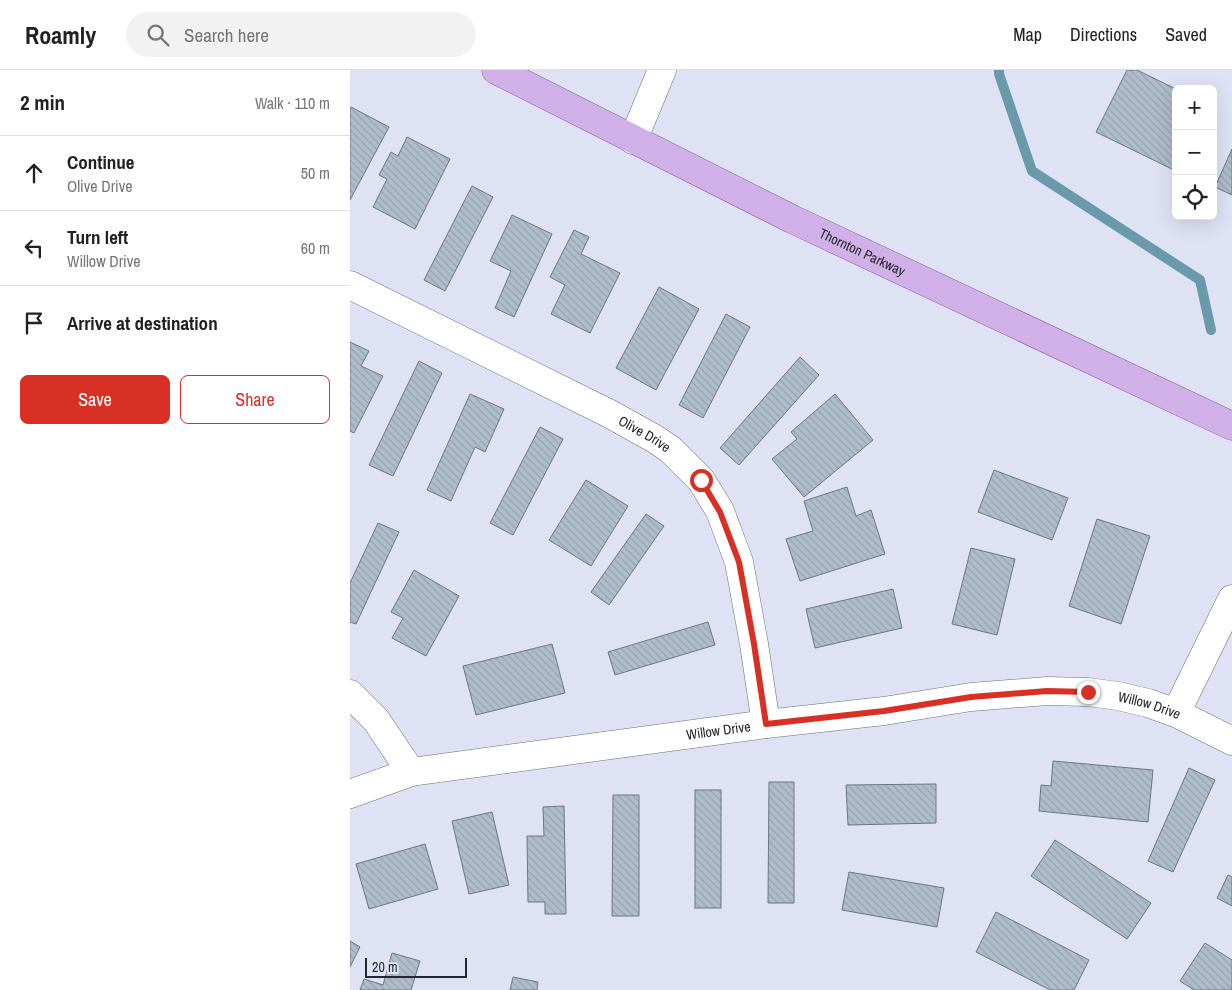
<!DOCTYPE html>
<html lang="en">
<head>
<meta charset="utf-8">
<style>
  :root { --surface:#fff; --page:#f2f2f2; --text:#202124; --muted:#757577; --line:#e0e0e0; --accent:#d93025 }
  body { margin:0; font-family:"Archivo Narrow",sans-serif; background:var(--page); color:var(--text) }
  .controls { position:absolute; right:15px; top:15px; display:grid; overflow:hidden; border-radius:8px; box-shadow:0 5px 20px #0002 }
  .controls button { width:45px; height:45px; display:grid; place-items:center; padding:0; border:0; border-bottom:1px solid var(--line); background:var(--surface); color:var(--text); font:25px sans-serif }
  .scale { position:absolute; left:15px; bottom:12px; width:102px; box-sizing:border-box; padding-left:5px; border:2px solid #25262d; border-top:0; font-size:14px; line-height:18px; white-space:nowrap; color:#25262d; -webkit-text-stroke:4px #dfe2f4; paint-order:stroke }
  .stop { position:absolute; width:15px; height:15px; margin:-11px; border:4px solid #d93025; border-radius:50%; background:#fff }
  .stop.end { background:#d93025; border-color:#fff; box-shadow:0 1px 5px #0008 }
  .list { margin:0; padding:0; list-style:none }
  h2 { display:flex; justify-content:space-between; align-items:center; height:65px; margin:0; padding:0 20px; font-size:21px }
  h2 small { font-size:16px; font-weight:400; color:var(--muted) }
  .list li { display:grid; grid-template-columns:32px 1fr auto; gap:15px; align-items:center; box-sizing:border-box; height:75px; padding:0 20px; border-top:1px solid var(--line) }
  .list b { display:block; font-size:19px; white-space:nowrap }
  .list p { margin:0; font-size:16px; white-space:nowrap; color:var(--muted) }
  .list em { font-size:16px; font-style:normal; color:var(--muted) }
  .actions { display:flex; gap:10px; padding:15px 20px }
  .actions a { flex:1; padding:11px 0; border:1px solid var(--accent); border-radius:8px; text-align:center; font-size:18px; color:var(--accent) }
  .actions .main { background:var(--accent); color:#fff }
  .icon { flex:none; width:28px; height:28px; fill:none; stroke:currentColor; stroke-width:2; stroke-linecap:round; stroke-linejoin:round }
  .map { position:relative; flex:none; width:882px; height:920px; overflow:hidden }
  header { display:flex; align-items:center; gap:30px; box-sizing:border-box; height:70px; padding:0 25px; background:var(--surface); border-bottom:1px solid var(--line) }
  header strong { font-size:24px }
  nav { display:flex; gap:28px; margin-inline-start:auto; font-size:18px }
  .search { width:350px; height:45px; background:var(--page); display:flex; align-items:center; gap:12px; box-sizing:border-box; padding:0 18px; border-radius:28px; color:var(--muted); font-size:19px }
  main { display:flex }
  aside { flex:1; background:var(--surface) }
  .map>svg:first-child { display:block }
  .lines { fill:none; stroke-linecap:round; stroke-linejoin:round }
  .stream { stroke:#689aaa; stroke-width:10 }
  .building { fill:url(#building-back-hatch); stroke:#6a7784 }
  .minor-casing { stroke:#6a6d7d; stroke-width:29 }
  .major-casing { stroke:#815d9c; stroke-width:29 }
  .minor { stroke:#fff; stroke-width:28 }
  .major { stroke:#d1b0e8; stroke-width:28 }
  .route { stroke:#d93025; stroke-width:6 }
  .labels { text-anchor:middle; stroke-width:4.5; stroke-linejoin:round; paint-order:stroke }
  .street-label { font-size:14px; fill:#25262d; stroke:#dfe2f4 }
</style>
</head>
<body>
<header>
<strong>Roamly</strong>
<div class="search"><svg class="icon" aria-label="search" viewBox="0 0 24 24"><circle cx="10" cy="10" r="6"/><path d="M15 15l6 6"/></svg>Search here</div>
<nav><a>Map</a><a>Directions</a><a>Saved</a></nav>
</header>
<main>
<aside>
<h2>2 min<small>Walk · 110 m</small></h2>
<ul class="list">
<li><svg class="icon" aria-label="ahead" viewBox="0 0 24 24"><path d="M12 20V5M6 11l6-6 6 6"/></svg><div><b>Continue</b><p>Olive Drive</p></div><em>50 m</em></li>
<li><svg class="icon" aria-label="left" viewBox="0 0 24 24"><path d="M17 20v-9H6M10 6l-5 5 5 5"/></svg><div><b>Turn left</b><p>Willow Drive</p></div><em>60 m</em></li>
<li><svg class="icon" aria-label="arrive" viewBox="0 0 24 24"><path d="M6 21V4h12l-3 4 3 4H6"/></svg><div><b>Arrive at destination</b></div></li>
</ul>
<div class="actions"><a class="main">Save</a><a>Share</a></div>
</aside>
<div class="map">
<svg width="882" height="920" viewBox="0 0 882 920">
  <defs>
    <pattern id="building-back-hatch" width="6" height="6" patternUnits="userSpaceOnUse" patternTransform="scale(1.25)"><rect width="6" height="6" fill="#afbdcb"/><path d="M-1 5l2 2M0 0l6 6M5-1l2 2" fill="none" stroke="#96a2af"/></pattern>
  </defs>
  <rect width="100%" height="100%" fill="#dfe2f4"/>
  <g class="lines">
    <path class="stream" d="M 649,0 L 649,4 L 682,101 L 850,210 L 861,260"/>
  </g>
  <g class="building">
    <path d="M 777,0 L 787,0 L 826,19 L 826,101 L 746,62 Z"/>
    <path d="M 1,37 L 39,57 L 0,130 L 0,39 Z"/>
    <path d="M 57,67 L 100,89 L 65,159 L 23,137 L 37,109 L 29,105 L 41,82 L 48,86 Z"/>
    <path d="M 882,79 L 882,125 L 865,117 Z"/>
    <path d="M 122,116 L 143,127 L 95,221 L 74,210 Z"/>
    <path d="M 162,145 L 202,164 L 164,247 L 145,238 L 161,201 L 140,191 Z"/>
    <path d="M 224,160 L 239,167 L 231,184 L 270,203 L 240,263 L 201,244 L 215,215 L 200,207 Z"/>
    <path d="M 309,217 L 349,239 L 306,320 L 266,298 Z"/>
    <path d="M 376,244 L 400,257 L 353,348 L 329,335 Z"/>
    <path d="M 0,272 L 19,281 L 11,296 L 33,306 L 4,363 L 0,361 Z"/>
    <path d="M 450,287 L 469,305 L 389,395 L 370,378 Z"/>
    <path d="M 69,291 L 92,303 L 43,406 L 19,395 Z"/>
    <path d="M 120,324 L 154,339 L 135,382 L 125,377 L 101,431 L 77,420 Z"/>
    <path d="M 485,324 L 523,370 L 454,427 L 422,389 L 447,369 L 441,362 Z"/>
    <path d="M 190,357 L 213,369 L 163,465 L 140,453 Z"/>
    <path d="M 644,400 L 718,428 L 702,470 L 628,442 Z"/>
    <path d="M 236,410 L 278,436 L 241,496 L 199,470 Z"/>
    <path d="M 497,417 L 506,446 L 521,440 L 535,484 L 450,511 L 436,469 L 463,461 L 454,431 Z"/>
    <path d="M 296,444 L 314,456 L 259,535 L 241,522 Z"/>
    <path d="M 747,449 L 800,466 L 771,554 L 719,536 Z"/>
    <path d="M 28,453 L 49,462 L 6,554 L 0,552 L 0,513 Z"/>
    <path d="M 621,478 L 665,489 L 647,565 L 602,554 Z"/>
    <path d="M 64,500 L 109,526 L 76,586 L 42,568 L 53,548 L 41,542 Z"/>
    <path d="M 543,519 L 552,558 L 465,578 L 456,539 Z"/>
    <path d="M 358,552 L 365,575 L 265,605 L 258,582 Z"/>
    <path d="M 202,574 L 215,623 L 126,645 L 113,596 Z"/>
    <path d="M 703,691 L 803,700 L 798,752 L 689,741 L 691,715 L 701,716 Z"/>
    <path d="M 839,698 L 865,710 L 823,802 L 798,791 Z"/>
    <path d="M 419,712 L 444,712 L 444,833 L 418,833 Z"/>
    <path d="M 586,714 L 586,753 L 498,755 L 496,715 Z"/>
    <rect x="345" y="720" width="26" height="118"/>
    <path d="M 263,725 L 289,725 L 289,846 L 262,846 Z"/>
    <path d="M 214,736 L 216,844 L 195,844 L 195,832 L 178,832 L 177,766 L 194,766 L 193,737 Z"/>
    <path d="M 142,742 L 159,815 L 119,824 L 102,751 Z"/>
    <path d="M 705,770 L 801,833 L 777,869 L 681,806 Z"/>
    <path d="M 75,774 L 88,819 L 19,839 L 6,794 Z"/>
    <path d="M 499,802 L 594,818 L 587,857 L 492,840 Z"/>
    <path d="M 878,805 L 882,807 L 882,836 L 867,828 Z"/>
    <path d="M 646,842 L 739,890 L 724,920 L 700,920 L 626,882 Z"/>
    <path d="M 0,871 L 10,877 L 0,897 Z"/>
    <path d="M 855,873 L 882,890 L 882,920 L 844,920 L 830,911 Z"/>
    <path d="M 42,883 L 70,891 L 61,920 L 10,920 L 14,909 L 33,915 Z"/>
    <path d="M 163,907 L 188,912 L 187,920 L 160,920 Z"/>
  </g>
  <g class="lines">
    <defs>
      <g id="minor">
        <path d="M 283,70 L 312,0"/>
        <path id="s1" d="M 0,215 L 260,344 L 305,369 L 321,380 L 351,410 L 370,441 L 389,492 L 404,574 L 416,654"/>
        <path d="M 0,624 L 26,650 L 61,702"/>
        <path d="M 826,643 L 882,529"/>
        <path id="s2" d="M 0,724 L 61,702 L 416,654 L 534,641 L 621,627 L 697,621 L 738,622 L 768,626 L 798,633 L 826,643 L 882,671"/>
      </g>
      <g id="major">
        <path id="s3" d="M 146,0 L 442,149 L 882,356"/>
      </g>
    </defs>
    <use href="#minor" class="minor-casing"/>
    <use href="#major" class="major-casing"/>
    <use href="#minor" class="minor"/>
    <use href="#major" class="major"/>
  </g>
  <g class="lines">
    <path class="route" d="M 351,410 L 370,442 L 389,492 L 404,574 L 416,654 L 534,641 L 621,627 L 697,621 L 738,622"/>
  </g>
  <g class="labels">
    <g class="street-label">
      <text dy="5" stroke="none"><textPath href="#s3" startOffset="409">Thornton Parkway</textPath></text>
      <text dy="5" stroke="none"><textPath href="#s1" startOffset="330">Olive Drive</textPath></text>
      <text dy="5" stroke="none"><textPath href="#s2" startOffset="810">Willow Drive</textPath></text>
      <text dy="5" stroke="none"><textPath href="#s2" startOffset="375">Willow Drive</textPath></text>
    </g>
  </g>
</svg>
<div class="controls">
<button>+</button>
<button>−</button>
<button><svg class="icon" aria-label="locate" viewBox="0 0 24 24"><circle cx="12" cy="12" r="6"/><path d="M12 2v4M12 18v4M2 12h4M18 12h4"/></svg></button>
</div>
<div class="scale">20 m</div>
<div class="stop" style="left:351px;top:410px"></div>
<div class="stop end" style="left:738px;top:622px"></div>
</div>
</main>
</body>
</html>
